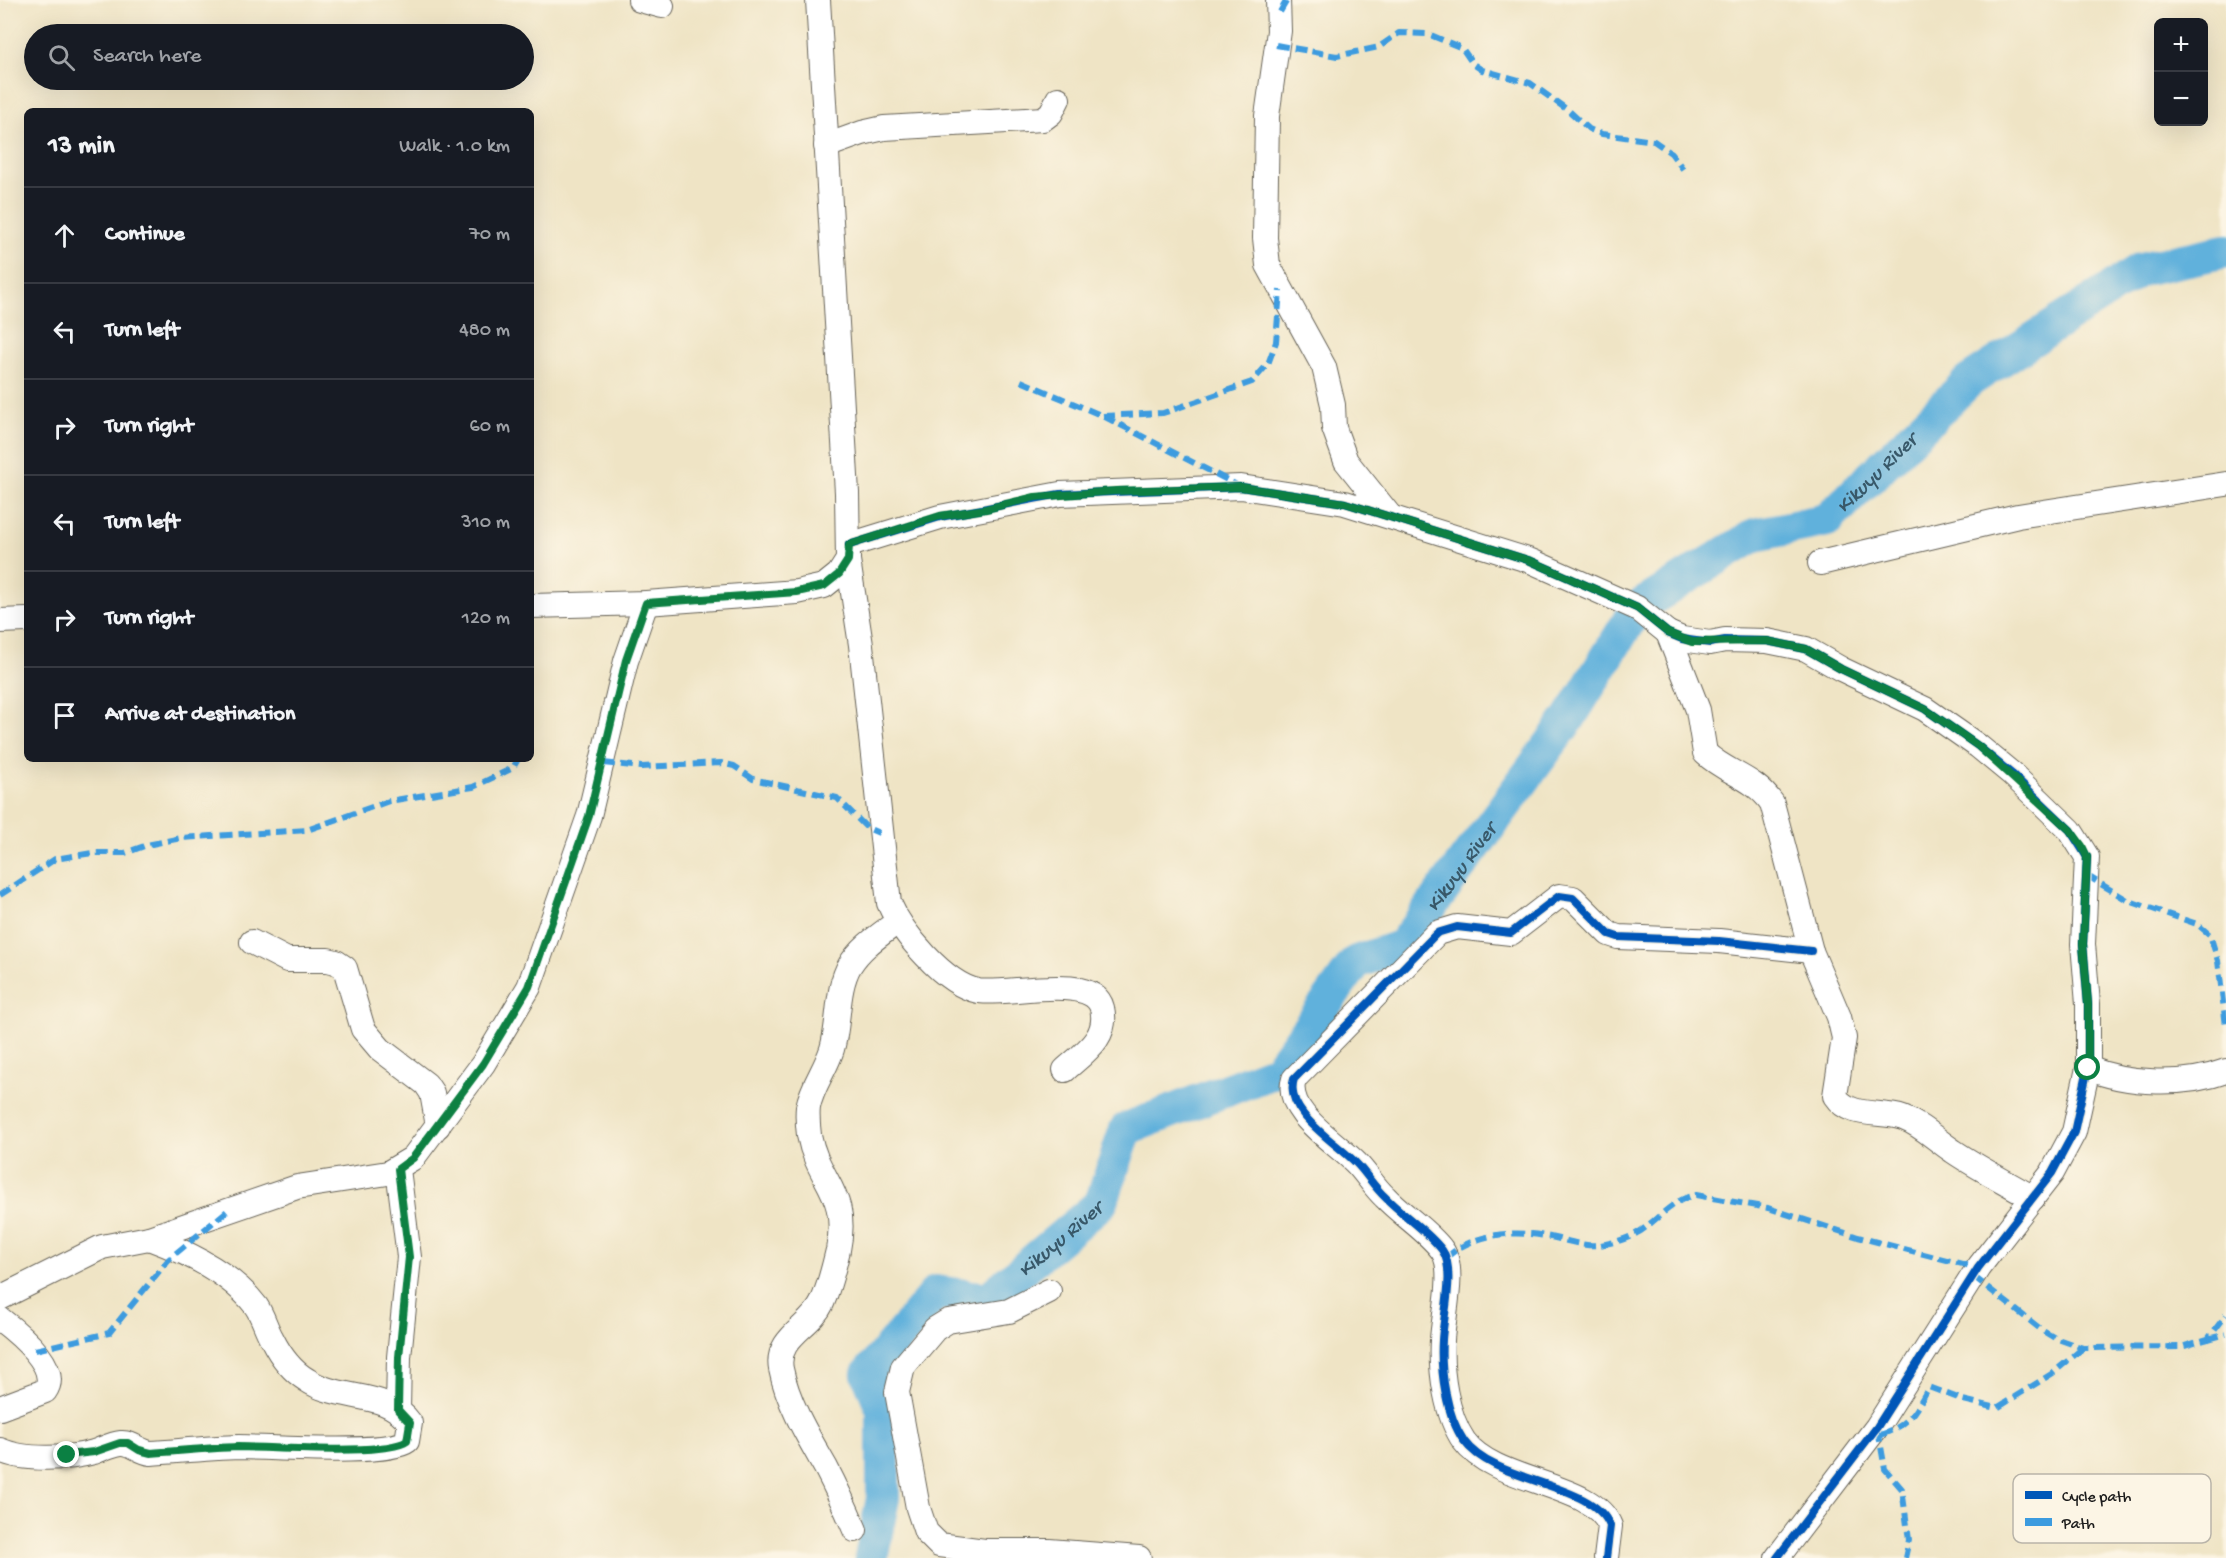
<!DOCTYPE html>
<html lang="en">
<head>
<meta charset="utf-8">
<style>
  :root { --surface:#171b24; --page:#20242c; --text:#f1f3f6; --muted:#9ea1a6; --line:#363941 }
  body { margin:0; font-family:"Gochi Hand",sans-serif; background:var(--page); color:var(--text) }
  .controls { position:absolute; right:18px; top:18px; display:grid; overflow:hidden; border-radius:9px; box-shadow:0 6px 24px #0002 }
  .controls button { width:54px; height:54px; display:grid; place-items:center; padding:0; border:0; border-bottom:2px solid var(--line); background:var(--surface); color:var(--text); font:30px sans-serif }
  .stop { position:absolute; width:18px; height:18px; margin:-14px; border:4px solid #0b8043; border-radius:50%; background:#fff }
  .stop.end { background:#0b8043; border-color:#fff; box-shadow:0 2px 6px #0008 }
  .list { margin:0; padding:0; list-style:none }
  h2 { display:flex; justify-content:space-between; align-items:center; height:78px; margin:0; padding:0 24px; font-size:26px }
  h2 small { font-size:20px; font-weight:400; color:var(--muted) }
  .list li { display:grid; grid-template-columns:39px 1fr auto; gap:18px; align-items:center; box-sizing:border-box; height:96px; padding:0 24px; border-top:2px solid var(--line) }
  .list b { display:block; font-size:22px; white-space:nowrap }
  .list em { font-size:20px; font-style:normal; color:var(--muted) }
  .icon { flex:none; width:33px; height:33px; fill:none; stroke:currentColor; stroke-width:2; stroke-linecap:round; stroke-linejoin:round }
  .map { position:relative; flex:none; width:2226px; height:1558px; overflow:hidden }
  .search { position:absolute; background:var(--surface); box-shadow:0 6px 24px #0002; left:24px; top:24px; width:510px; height:66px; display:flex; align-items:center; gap:15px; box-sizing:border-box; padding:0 21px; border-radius:33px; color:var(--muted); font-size:22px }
  .panel { position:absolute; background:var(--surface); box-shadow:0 6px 24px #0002; left:24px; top:108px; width:510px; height:654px; border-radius:9px }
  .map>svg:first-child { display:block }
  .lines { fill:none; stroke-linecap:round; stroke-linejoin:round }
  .river { stroke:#61b1dc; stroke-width:34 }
  .minor-casing { stroke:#666257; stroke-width:26 }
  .minor { stroke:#fff; stroke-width:24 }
  .quiet { stroke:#3c9bdf; stroke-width:6; stroke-dasharray:12 6; stroke-linecap:butt }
  .cycleway-casing { stroke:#fcf5e5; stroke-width:11 }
  .cycleway { stroke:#0057b8; stroke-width:8 }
  .route { stroke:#0b8043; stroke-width:8 }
  .labels { text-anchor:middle; stroke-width:5; stroke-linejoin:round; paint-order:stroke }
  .water-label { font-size:21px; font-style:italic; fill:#385869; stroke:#fcf5e5 }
  .key { fill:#fcf5e5; stroke:#b9b4a9; stroke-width:1.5 }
  .key-label { font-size:16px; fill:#1c1c1c }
</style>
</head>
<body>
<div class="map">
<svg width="2226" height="1558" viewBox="0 0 2226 1558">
  <rect width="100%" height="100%" fill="#fcf5e5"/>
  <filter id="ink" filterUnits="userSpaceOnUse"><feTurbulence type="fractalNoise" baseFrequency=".0167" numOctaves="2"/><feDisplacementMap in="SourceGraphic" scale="12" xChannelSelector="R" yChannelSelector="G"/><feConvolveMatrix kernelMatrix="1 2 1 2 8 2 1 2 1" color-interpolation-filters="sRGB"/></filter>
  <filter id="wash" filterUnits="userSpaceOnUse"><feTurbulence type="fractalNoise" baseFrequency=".008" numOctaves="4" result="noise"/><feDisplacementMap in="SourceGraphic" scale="24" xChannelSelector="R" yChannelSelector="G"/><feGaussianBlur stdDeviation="1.35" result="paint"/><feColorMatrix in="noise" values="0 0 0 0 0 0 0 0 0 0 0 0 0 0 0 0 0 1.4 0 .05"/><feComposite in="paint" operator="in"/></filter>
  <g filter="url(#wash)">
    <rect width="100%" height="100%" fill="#efe4c5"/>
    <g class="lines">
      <path class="river" id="s1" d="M 871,1558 L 883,1498 L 883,1410 L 868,1374 L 936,1292 L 988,1299 L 1101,1203 L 1126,1129 L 1278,1070 L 1356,962 L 1402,946 L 1570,717 L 1637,608 L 1755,535 L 1827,520 L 1969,381 L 2141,269 L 2226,251"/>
    </g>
  </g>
  <g filter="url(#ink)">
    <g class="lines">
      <defs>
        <g id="minor">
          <path d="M 640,0 L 662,6"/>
          <path d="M 1278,0 L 1279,31 L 1267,116 L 1265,238 L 1268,265 L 1324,367 L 1333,405 L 1334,428 L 1346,461 L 1390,516"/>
          <path d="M 826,146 L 862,133 L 884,128 L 1043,119 L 1051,113 L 1058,99"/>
          <path d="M 849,545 L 940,517 L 1060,494 L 1241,487 L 1345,503 L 1531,561 L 1637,608 L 1668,633 L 1682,639 L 1710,643 L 1725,640 L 1767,641 L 1806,649 L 1841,669 L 1925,709 L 1978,746 L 2012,774 L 2070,830 L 2087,857 L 2083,944 L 2088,1004 L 2088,1068 L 2074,1132 L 2052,1173 L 1978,1268 L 1877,1427 L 1777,1558"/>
          <path d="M 848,560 L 861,645 L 889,903 C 902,933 944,984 978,991 C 1006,996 1093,972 1102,1008 C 1109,1037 1085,1052 1065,1070"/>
          <path d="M 1820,563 L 2018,516 L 2226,484"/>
          <path d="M 531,606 L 646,603 L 797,592 L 824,586 L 839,574 L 848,560 L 847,493 L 818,0"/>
          <path d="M 0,621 L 27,620"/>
          <path d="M 1668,633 L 1698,710 L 1705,753 C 1727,774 1753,776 1772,803 L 1811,951 L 1839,1017 L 1844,1038 L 1835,1096 C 1850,1119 1880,1110 1903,1118 C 1922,1125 1936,1140 1953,1151 C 1978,1168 2006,1182 2033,1198"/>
          <path d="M 252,942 L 287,960 L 328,960 L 336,962 L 345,968 L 363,1029 L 380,1049 L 426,1084 L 432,1093 L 438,1126"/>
          <path d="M 2088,1068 C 2128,1085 2185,1086 2226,1071"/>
          <path d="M 398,1169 L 409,1257 L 399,1357 L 398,1410"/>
          <path d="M 1049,1291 L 1009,1311 L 948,1321 L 935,1329 L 903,1367 L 897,1392 L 918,1508 L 926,1532 L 939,1545 L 985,1551 L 1049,1551 L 1139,1558"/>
          <path d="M 0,1298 L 102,1247 L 149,1238 L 297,1187 L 388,1173 L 413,1158 L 483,1064 L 529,987 L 589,816 L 626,661 L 646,603"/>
          <path d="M 0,1319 C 17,1332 62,1368 45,1391 L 0,1408"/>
          <path d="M 0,1450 C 24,1461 69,1459 94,1452 C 103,1449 111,1444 121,1443 C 132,1442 140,1452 151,1453 C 180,1451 209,1448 239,1447 C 270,1447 387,1456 407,1441 L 410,1423 C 386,1389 339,1402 307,1380 C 292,1371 280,1355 272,1339 C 266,1329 263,1316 256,1306 C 231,1273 187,1252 149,1238"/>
          <path d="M 855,1530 C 846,1509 837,1489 826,1468 C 809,1438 788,1404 781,1369 C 775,1338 811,1327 822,1303 C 829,1287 834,1267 838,1250 C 850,1192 818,1183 809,1135 C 808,1127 807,1116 808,1107 C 812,1086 826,1069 832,1049 C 840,1022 836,989 850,965 C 862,946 880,935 897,922"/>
          <path d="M 1606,1558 L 1610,1526 C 1593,1482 1495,1484 1464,1441 C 1446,1415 1440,1371 1442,1340 C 1443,1317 1456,1268 1442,1250 C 1428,1231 1402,1215 1385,1197 C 1374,1187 1366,1173 1356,1163 C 1336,1142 1283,1112 1294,1079 L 1437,933 L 1457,927 L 1511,933 L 1559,896 L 1573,898 L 1609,934 L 1618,937 L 1719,941 L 1811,951"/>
        </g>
      </defs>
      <use href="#minor" class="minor-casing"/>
      <use href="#minor" class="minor"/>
      <g class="quiet">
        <path d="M 1280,12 L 1287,0"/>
        <path d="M 1276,45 L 1337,56 L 1379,47 L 1399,33 L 1428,34 L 1462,48 L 1473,64 L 1482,70 L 1530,83 L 1569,111 L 1589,129 L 1602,134 L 1654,141 L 1671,153 L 1683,169"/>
        <path d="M 1021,381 L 1103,416 L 1237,485"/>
        <path d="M 1103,416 L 1163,413 L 1252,382 L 1268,364 L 1276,342 L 1280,290"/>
        <path d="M 603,763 L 642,767 L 721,763 L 734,766 L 753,779 L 837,798 L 867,828 L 879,833"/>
        <path d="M 2086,875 L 2129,901 L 2197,924 L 2210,935 L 2218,961 L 2226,1026"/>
        <path d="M 0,895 L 55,859 L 92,853 L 125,853 L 147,845 L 181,838 L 307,830 L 389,801 L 473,787 L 513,768 L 518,759"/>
        <path d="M 1446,1258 C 1471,1234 1512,1230 1545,1236 C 1563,1239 1582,1247 1600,1245 C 1613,1243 1627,1239 1639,1232 C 1656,1221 1676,1197 1696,1195 L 1768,1208 L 1858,1237 L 1978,1268"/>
        <path d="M 1973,1276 L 2043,1331 L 2055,1338 L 2083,1348 L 2181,1347 L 2208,1339 L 2226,1315"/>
        <path d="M 2208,1339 L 2226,1334"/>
        <path d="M 35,1350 L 109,1333 L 169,1259 L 227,1211"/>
        <path d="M 1878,1430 L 1885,1469 L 1902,1489 L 1909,1540 L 1905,1558"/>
        <path d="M 1880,1435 C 1910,1425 1914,1413 1929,1387 L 1963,1400 L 1997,1408 L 2053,1373 L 2083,1348"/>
      </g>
      <defs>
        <g id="cycleway">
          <path d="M 849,545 L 940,517 L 1060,494 L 1241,487 L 1345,503 L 1531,561 L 1637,608 L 1668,633 L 1682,639 L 1710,643 L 1725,640 L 1767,641 L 1806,649 L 1841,669 L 1925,709 L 1978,746 L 2012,774 L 2070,830 L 2087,857 L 2083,944 L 2088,1004 L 2088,1068 L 2074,1132 L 2052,1173 L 1978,1268 L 1877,1427 L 1777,1558"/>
          <path d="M 1606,1558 L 1610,1526 C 1593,1482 1495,1484 1464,1441 C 1446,1415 1440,1371 1442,1340 C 1443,1317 1456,1268 1442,1250 C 1428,1231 1402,1215 1385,1197 C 1374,1187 1366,1173 1356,1163 C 1336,1142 1283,1112 1294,1079 L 1437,933 L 1457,927 L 1511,933 L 1559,896 L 1573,898 L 1609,934 L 1618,937 L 1719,941 L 1811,951"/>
        </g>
      </defs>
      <use href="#cycleway" class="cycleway-casing"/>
      <use href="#cycleway" class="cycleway"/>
    </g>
  </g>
  <g class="lines" filter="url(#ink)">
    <path class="route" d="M 67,1455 L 94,1452 L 120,1443 L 128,1443 L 139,1450 L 151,1453 C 180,1451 209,1448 238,1447 C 270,1447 387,1456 407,1441 L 410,1423 L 398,1410 L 399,1357 L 409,1257 L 398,1169 L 413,1158 L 483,1064 L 529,987 L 589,816 L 626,660 L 646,603 L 797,592 L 824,586 L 839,574 L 848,560 L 849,545 L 940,516 L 986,509 L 1035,497 L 1116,491 L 1241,487 L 1345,503 L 1531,561 L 1637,608 L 1668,633 L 1692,642 L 1767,641 L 1806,649 L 1841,669 L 1925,709 L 1978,746 L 2070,830 L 2082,846 L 2087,857 L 2083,944 L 2088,1004 L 2088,1068"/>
  </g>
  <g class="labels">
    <g class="water-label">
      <text dy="7" stroke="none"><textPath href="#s1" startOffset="1611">Kikuyu River</textPath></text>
      <text dy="7" stroke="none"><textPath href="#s1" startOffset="1017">Kikuyu River</textPath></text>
      <text dy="7" stroke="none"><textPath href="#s1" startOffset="441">Kikuyu River</textPath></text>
    </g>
  </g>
  <rect x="2013" y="1474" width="198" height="69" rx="9" class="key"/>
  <rect x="2025" y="1491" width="27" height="8" fill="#0057b8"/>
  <rect x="2025" y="1518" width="27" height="8" fill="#3c9bdf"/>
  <g class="key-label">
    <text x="2062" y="1501">Cycle path</text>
    <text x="2062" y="1528">Path</text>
  </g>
</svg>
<div class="controls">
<button>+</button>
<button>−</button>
</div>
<div class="stop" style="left:2088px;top:1068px"></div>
<div class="stop end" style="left:67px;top:1455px"></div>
<div class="search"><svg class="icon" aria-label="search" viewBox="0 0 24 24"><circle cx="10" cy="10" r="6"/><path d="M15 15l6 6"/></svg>Search here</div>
<section class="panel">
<h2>13 min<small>Walk · 1.0 km</small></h2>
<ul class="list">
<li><svg class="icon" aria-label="ahead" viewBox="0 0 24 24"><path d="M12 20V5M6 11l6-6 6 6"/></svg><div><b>Continue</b></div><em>70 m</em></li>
<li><svg class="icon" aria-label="left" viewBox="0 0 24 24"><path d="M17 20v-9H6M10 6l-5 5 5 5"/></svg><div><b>Turn left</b></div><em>480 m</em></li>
<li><svg class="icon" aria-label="right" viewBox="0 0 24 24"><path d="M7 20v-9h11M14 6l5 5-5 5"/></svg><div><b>Turn right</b></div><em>60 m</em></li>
<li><svg class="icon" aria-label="left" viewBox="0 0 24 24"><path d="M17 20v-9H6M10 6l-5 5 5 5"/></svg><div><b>Turn left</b></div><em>310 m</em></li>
<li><svg class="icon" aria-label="right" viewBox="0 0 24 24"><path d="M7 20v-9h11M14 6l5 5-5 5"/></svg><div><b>Turn right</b></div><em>120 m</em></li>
<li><svg class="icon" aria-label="arrive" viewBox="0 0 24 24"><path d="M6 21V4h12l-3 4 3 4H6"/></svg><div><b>Arrive at destination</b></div></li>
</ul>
</section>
</div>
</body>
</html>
